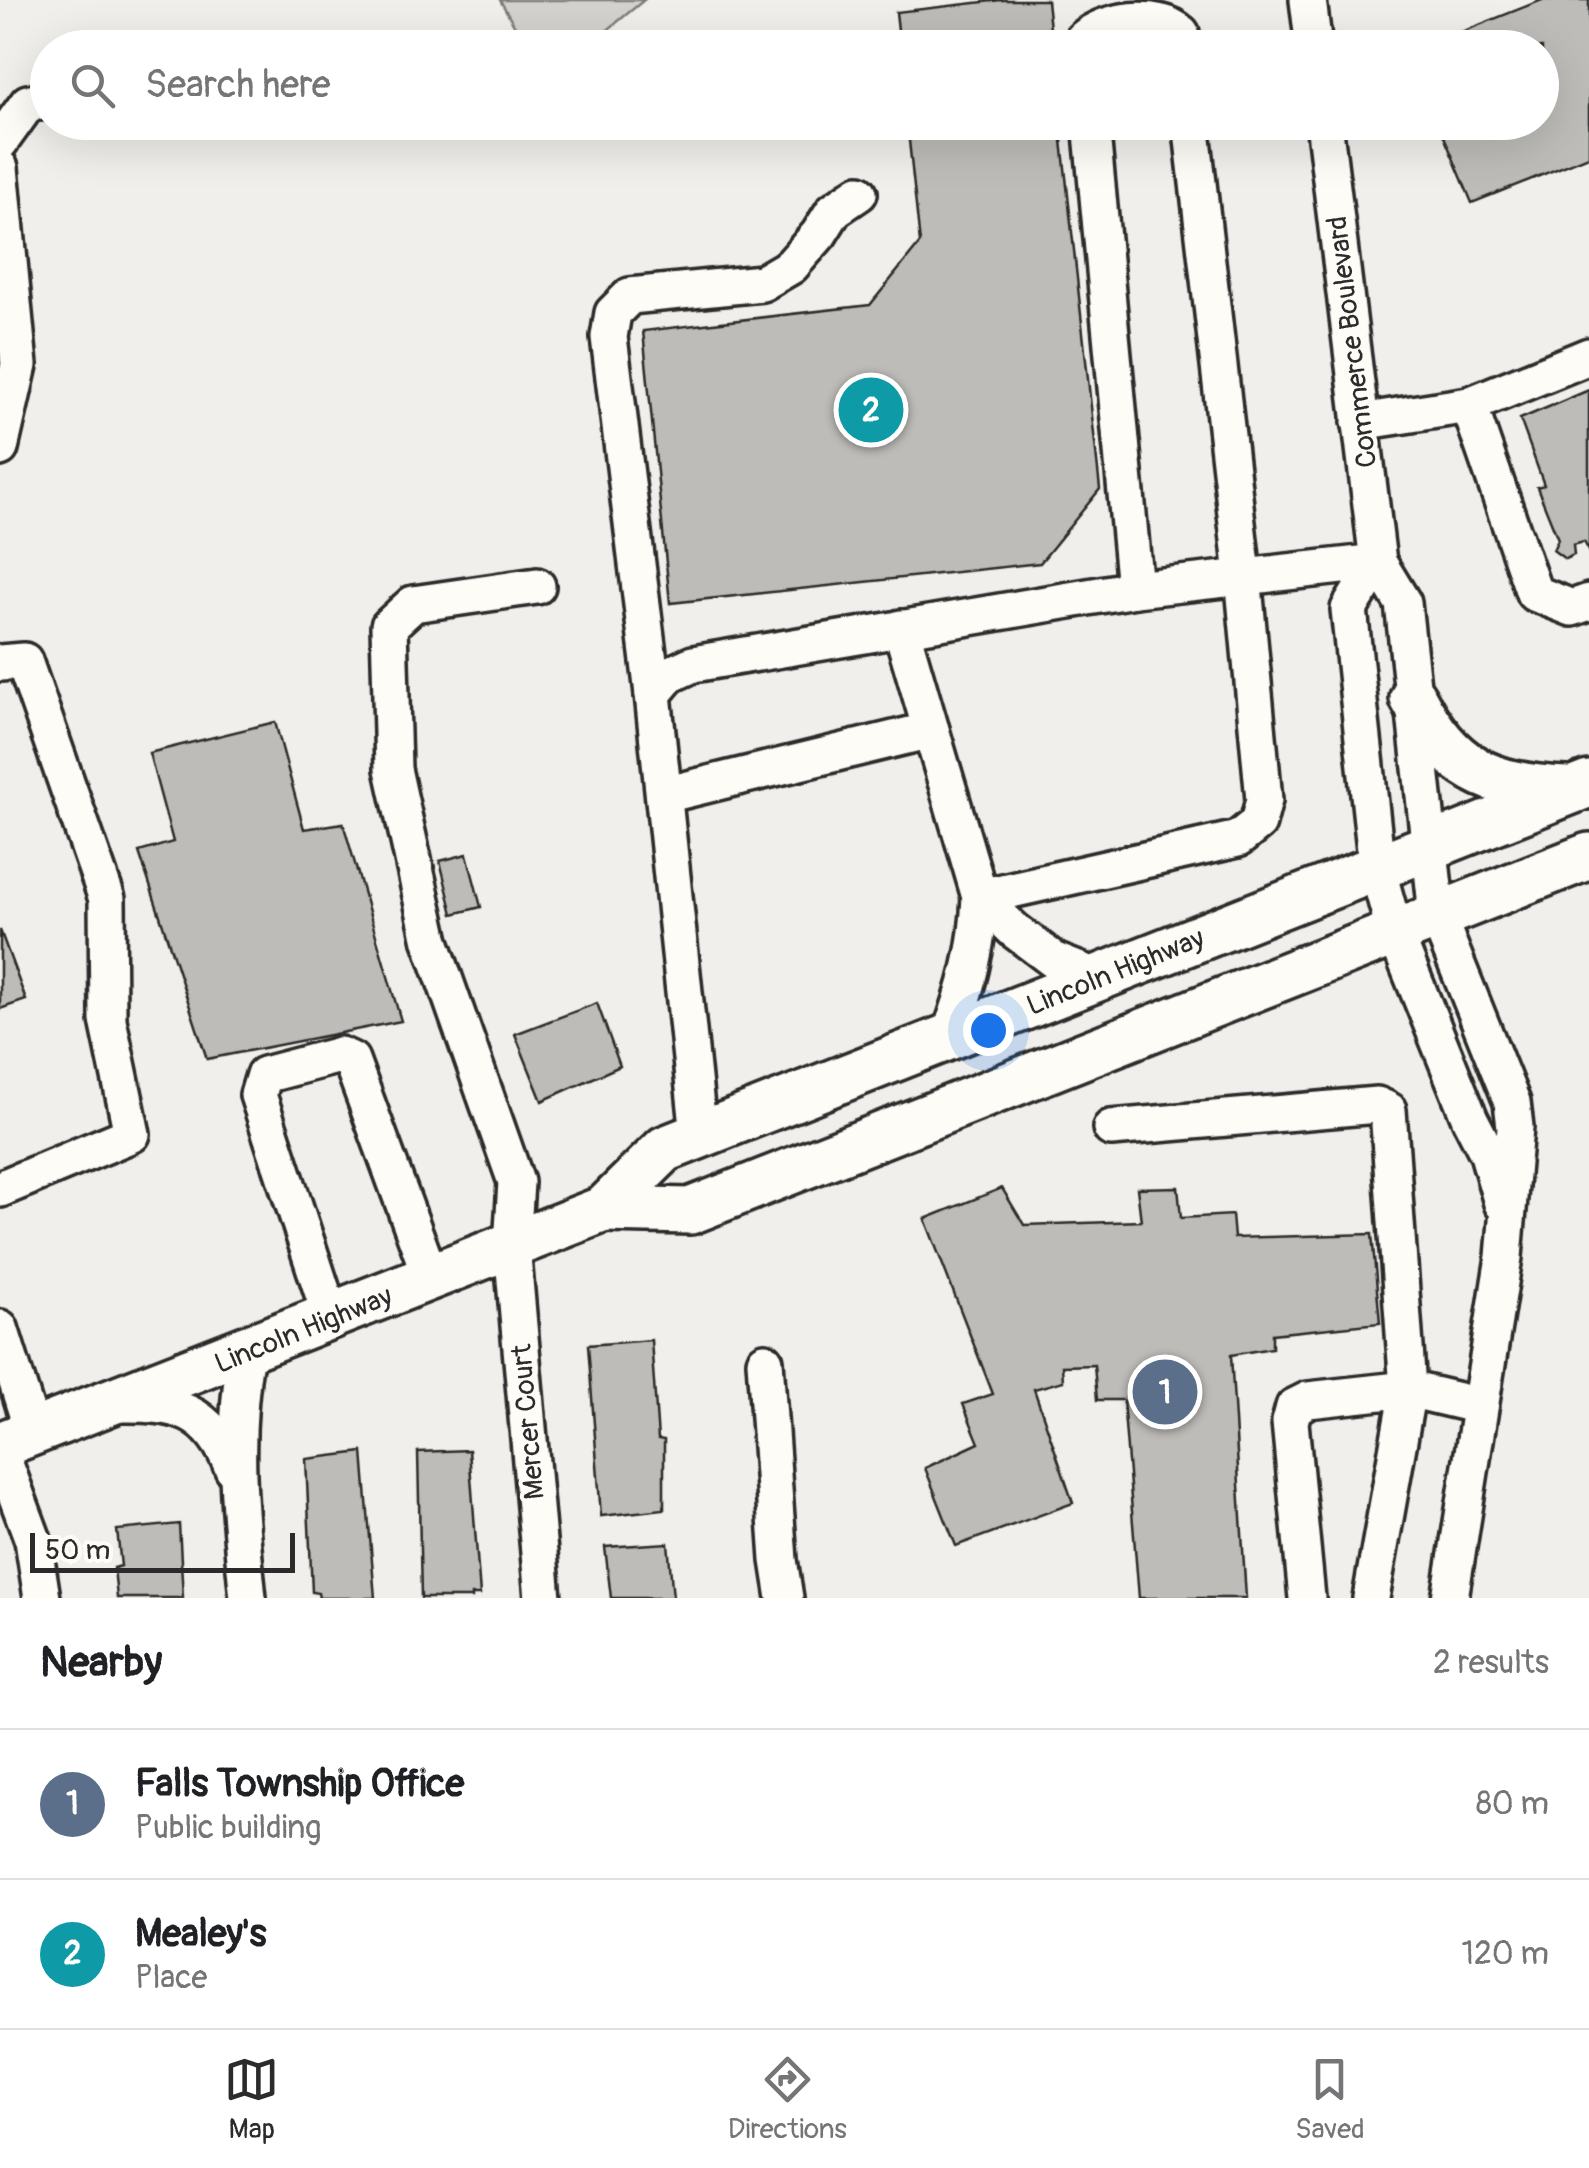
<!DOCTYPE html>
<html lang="en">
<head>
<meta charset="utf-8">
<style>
  :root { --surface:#fff; --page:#f6f6f6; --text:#202124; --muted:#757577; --line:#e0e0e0; --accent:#2b2b2b }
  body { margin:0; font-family:Pangolin,sans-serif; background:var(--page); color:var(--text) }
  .scale { position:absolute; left:30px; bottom:25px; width:265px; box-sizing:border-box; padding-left:10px; border:5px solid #2b2b2b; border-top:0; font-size:28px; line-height:35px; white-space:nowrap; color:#2b2b2b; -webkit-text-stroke:8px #fdfcf7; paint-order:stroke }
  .you { position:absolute; left:988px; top:1030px; width:35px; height:35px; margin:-25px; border:8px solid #fff; border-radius:50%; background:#1a73e8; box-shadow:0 0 0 15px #1a73e833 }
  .badge { display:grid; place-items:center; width:65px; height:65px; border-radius:50%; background:var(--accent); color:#fff; font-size:32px; font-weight:700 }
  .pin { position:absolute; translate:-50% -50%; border:5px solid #fff; box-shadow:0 2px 10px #0006 }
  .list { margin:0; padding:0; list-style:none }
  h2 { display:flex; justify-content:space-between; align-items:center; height:130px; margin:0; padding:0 40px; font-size:42px }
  h2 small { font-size:32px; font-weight:400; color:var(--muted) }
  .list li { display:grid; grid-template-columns:65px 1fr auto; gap:30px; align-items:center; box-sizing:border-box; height:150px; padding:0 40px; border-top:2px solid var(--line) }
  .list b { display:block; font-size:38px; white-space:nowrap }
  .list p { margin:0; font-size:32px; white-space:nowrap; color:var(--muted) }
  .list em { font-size:32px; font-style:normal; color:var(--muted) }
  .icon { flex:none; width:55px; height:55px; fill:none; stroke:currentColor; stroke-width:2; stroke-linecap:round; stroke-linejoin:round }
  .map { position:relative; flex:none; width:1589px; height:1598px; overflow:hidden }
  .search { position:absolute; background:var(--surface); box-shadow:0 10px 40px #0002; left:30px; right:30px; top:30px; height:110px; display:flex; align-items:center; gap:25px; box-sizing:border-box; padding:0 35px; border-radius:55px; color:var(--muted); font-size:38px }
  .sheet { height:430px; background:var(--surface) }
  nav { display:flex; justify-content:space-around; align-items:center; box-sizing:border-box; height:140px; border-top:2px solid var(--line); background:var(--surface); font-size:28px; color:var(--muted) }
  nav a { display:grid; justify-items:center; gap:5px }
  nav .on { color:var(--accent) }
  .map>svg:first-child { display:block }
  .green { fill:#d3d2cf; stroke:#7f7e7d; stroke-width:2.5 }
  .building { fill:#bdbcb8; stroke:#2b2b2b; stroke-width:2.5 }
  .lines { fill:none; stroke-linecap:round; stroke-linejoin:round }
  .minor-casing { stroke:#2b2b2b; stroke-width:42 }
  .major-casing { stroke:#2b2b2b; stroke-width:52 }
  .minor { stroke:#fdfcf7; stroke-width:35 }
  .major { stroke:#fdfcf7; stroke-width:45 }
  .labels { text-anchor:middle; stroke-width:8; stroke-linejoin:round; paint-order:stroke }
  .street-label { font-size:28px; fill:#2b2b2b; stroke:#fdfcf7 }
</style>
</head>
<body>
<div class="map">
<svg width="1589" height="1598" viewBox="0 0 1589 1598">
  <rect width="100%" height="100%" fill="#f0efeb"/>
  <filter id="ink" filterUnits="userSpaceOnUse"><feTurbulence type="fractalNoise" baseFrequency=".01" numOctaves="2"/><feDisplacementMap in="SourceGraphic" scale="20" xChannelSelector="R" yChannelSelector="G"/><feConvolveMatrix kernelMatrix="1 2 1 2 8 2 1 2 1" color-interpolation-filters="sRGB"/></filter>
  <g filter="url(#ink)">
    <path class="green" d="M 500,0 L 644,0 L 587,47 L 527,47 Z"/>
    <g class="building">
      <path d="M 1001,0 L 1047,0 L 1052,48 L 900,48 L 896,12 Z"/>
      <path d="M 1542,0 L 1589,0 L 1589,156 L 1472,203 L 1438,122 L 1542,122 L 1542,48 L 1421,48 Z"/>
      <path d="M 907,122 L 1060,122 L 1100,489 L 1040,563 L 670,603 L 643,331 L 870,305 L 920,243 Z"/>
      <path d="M 1589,390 L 1589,551 L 1584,542 L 1573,545 L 1574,555 L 1565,559 L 1553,550 L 1558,539 L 1537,487 L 1544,485 L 1520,419 Z"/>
      <path d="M 275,722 L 304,829 L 343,823 L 401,1021 L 207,1059 L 139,852 L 173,842 L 149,753 Z"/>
      <path d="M 467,854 L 481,907 L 453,914 L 440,861 Z"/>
      <path d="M 0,930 L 26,1000 L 0,1009 Z"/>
      <path d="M 597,1003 L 620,1066 L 542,1101 L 515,1034 Z"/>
      <path d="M 1178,1187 L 1181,1218 L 1232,1215 L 1234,1238 L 1372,1234 L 1380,1323 L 1272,1334 L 1272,1348 L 1231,1355 L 1246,1598 L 1139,1598 L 1123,1400 L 1097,1400 L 1094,1365 L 1062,1366 L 1063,1381 L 1034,1389 L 1073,1503 L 956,1546 L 925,1468 L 979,1443 L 963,1404 L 993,1394 L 925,1219 L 1002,1188 L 1024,1225 L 1141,1221 L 1137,1188 Z"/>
      <path d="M 651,1340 L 658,1439 L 664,1440 L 664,1509 L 601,1516 L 588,1345 Z"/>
      <path d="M 469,1450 L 480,1595 L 472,1595 L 472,1598 L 421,1598 L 418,1452 Z"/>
      <path d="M 363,1452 L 375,1598 L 319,1598 L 318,1593 L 312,1592 L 306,1459 Z"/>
      <path d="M 179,1524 L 183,1598 L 117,1598 L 114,1568 L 121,1566 L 117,1530 Z"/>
      <path d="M 668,1543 L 673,1598 L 611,1598 L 605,1547 Z"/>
    </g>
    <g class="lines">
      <defs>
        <g id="minor">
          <path d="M 1308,0 L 1314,48"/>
          <path d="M 1084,48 L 1083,39 C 1106,19 1157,12 1181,33 L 1182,48"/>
          <path d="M 1091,122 L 1135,589"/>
          <path d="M 1324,122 L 1378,562 L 1403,603 L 1437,915 L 1512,1102 L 1515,1127 L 1504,1257 L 1450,1598"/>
          <path d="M 0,142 L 28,103 L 48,101"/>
          <path d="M 0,168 L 19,365 L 0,448"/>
          <path d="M 1469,405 L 1589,356"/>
          <path d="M 1360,422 L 1469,405 L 1534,593 L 1572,608 L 1589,602"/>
          <path d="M 1378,562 L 1349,609 L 1377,868 L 1395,933 L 1470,1119 L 1488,1154 L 1502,1203"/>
          <path d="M 537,586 L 413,604 L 389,626 L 393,769 L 431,941 L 516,1182 L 512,1246 L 543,1598"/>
          <path d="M 901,628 L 980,897 L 1238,839 L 1258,823 L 1264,800 L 1243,575 L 1191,122"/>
          <path d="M 0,663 L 24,661 L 107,899 L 108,1020 L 132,1134 L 0,1189"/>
          <path d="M 653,694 L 609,337 L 613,313 L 630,296 L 762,283 L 791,266 L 819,234 L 834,210 L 859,193"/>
          <path d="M 664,795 L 931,730"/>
          <path d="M 949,1037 C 967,989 978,947 980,897 L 1014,930 L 1055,961 L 1098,978"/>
          <path d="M 1111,1128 L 1377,1105 L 1388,1110 L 1408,1389 L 1480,1406"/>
          <path d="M 699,1136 L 653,694 L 669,675 L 693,664 L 1135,589 L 1378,562"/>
          <path d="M 331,1318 L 258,1095 L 264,1075 L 340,1055 L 351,1060 L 431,1278"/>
          <path d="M 0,1328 L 33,1433"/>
          <path d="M 246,1352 C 231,1438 239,1512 248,1598"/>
          <path d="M 765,1361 L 779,1560 L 785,1598"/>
          <path d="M 117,1404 C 177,1403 210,1409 233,1469"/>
          <path d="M 0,1451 L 33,1540 L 42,1598"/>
          <path d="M 1307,1598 L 1290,1422 L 1294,1407 L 1308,1400 L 1408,1389 L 1371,1598"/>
        </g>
        <g id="major">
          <path d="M 1413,698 C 1451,769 1487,786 1566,790"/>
          <path d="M 604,1209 L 690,1211 L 1589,856"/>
          <path d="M 0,1445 L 604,1209 L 665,1149 L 1589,784"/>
        </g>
      </defs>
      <use href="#minor" class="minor-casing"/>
      <use href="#major" class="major-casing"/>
      <use href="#minor" class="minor"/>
      <use href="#major" class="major"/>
    </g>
  </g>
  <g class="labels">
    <g class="street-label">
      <text transform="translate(1351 342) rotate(-97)" y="10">Commerce Boulevard</text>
      <text transform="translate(1115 971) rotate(-22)" y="10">Lincoln Highway</text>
      <text transform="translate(303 1329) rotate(-22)" y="10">Lincoln Highway</text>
      <text transform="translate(527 1422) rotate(-95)" y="10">Mercer Court</text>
    </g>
  </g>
</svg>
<div class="scale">50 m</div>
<div class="you"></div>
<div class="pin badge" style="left:1165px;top:1392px;background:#5c6f8a">1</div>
<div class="pin badge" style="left:871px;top:410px;background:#0f9aa8">2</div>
<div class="search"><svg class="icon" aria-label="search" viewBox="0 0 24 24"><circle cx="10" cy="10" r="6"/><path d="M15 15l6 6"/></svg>Search here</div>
</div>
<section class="sheet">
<h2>Nearby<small>2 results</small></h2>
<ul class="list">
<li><span class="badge" style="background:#5c6f8a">1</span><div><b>Falls Township Office</b><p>Public building</p></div><em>80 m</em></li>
<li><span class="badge" style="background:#0f9aa8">2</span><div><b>Mealey's</b><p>Place</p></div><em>120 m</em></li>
</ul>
</section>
<nav>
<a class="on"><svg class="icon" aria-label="map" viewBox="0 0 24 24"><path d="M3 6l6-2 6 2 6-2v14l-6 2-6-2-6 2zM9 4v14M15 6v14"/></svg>Map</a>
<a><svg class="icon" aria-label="directions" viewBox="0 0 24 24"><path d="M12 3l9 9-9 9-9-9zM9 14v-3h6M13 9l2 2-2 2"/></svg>Directions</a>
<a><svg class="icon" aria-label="saved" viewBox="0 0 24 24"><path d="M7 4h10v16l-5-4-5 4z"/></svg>Saved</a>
</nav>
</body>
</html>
